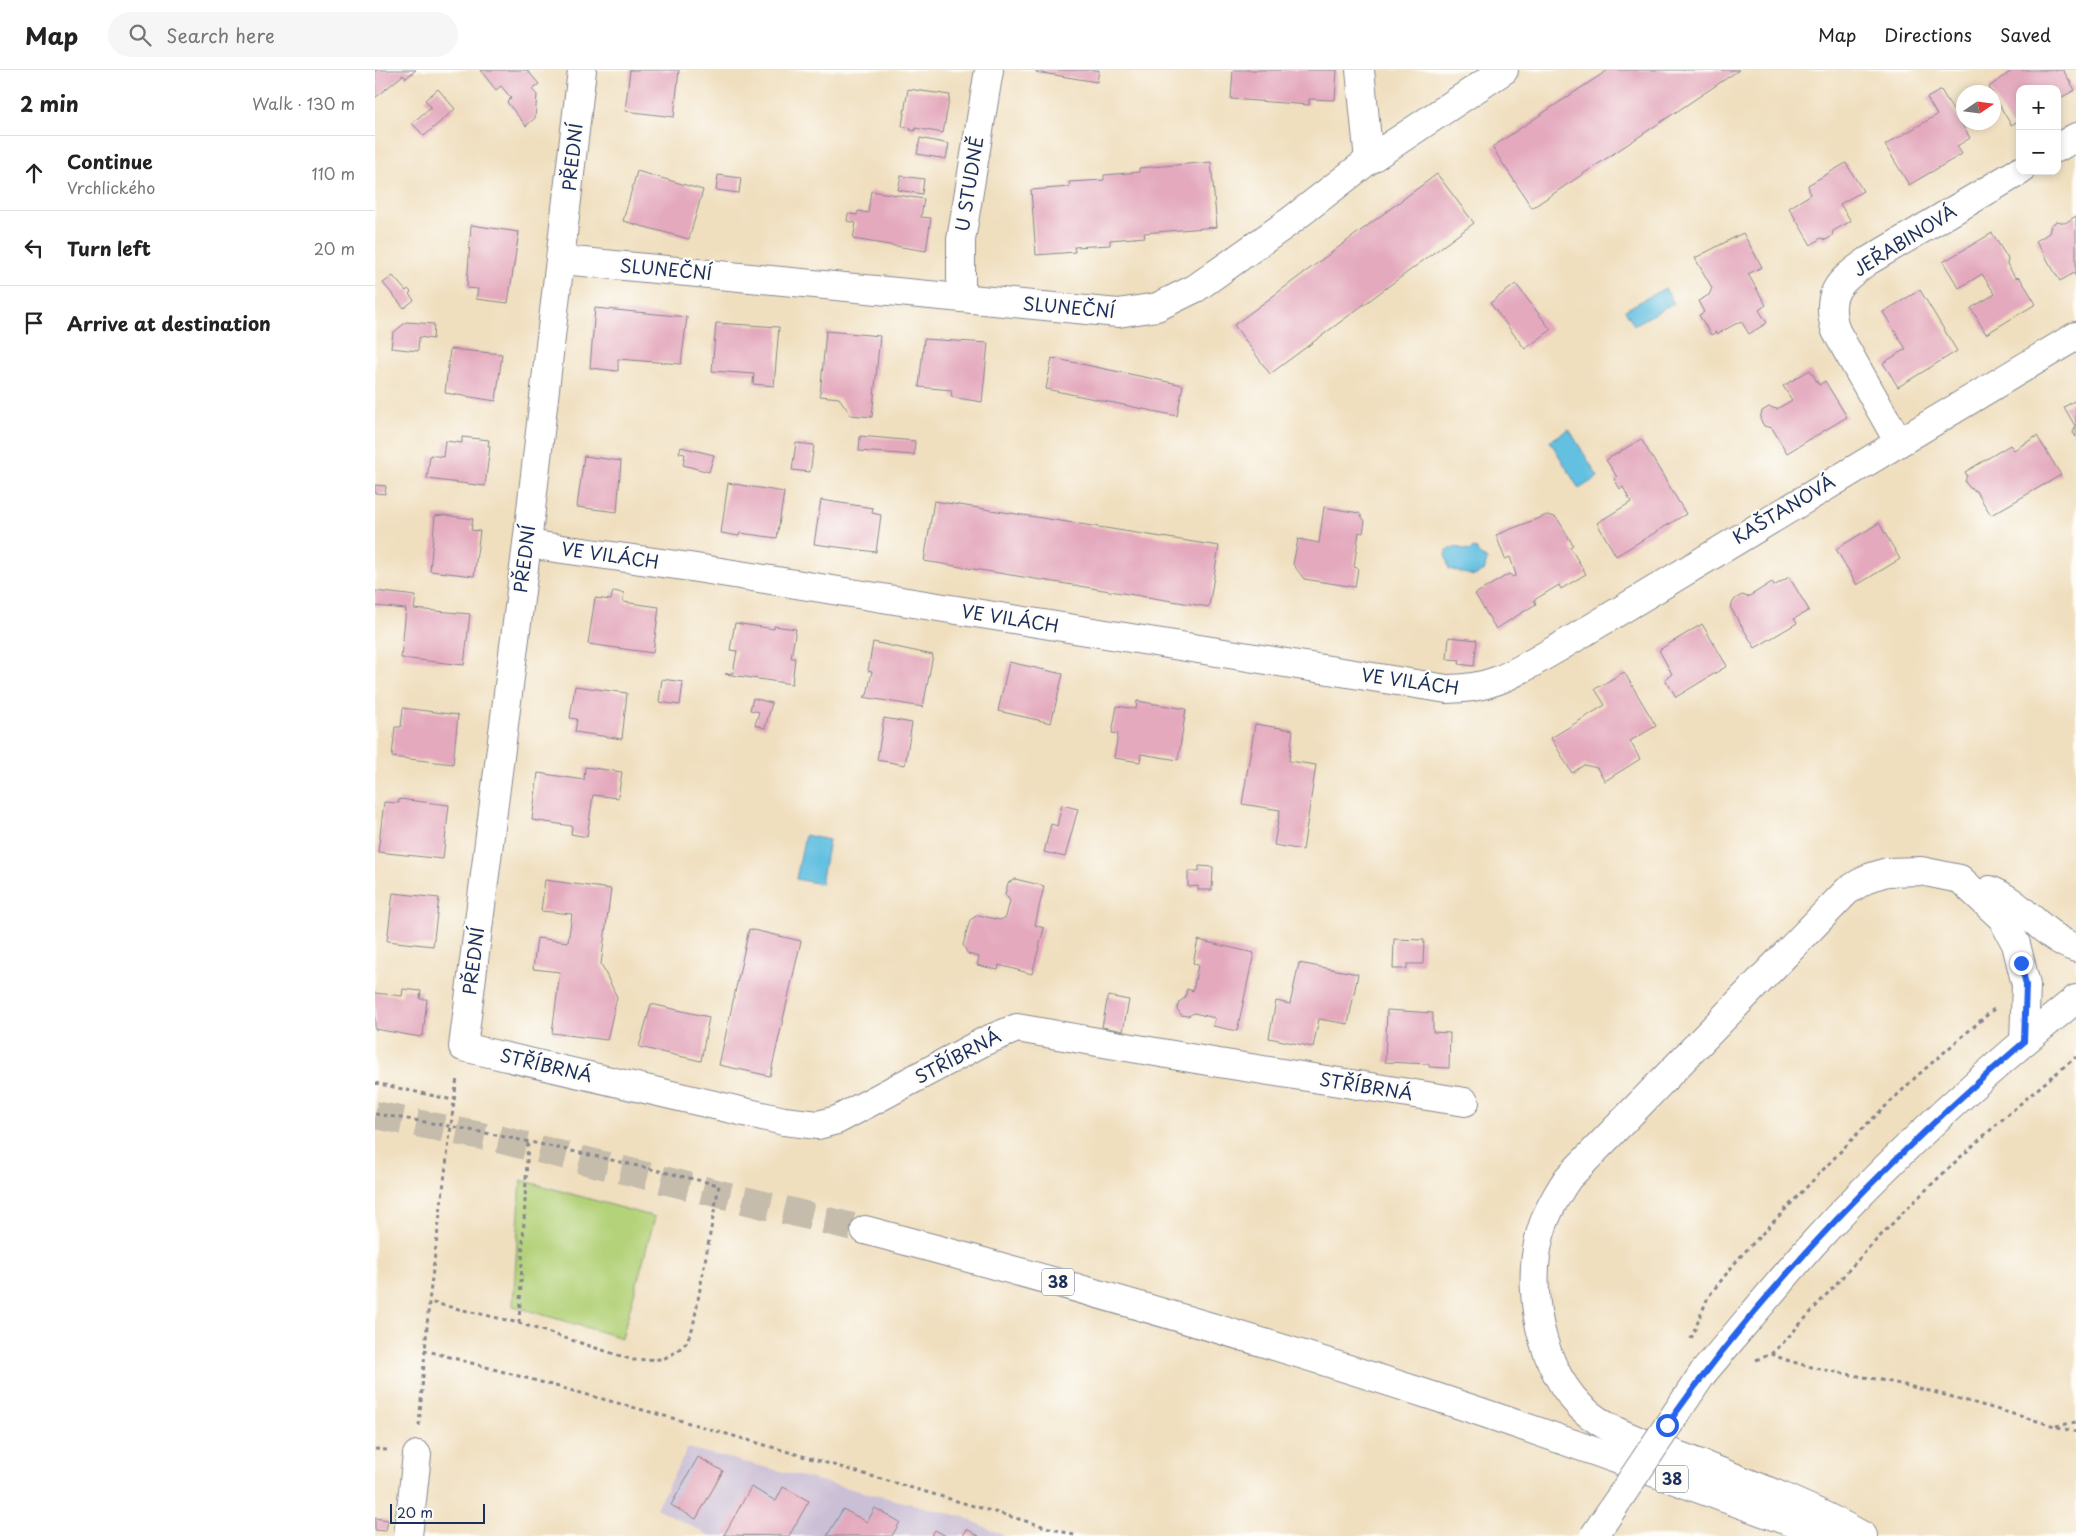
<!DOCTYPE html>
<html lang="en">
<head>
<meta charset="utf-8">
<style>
  :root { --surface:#fff; --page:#f6f6f6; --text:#222; --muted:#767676; --line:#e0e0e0 }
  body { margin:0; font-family:"Playpen Sans",sans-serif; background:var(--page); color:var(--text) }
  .controls { position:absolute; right:15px; top:15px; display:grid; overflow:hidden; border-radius:10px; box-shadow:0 2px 8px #0003 }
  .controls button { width:45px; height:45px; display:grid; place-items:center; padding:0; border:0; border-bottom:1px solid var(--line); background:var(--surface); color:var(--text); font:25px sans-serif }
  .compass { position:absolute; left:1581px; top:15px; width:45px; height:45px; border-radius:50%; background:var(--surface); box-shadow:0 2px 8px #0003; rotate:77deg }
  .scale { position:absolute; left:15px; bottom:12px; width:95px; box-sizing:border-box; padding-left:5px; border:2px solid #1b2f5e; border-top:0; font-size:14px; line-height:18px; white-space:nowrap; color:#1b2f5e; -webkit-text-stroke:4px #fdfcf7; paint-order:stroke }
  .stop { position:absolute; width:15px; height:15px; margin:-11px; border:4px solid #2563eb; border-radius:50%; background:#fff }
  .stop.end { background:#2563eb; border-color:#fff; box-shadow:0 1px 5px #0008 }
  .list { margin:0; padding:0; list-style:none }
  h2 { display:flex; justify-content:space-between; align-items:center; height:65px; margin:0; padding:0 20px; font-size:21px }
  h2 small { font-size:16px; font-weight:400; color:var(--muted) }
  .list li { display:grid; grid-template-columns:32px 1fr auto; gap:15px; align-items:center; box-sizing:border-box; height:75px; padding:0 20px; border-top:1px solid var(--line) }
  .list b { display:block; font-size:19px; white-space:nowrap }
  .list p { margin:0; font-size:16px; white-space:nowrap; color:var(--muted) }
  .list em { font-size:16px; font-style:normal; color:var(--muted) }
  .icon { flex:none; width:28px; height:28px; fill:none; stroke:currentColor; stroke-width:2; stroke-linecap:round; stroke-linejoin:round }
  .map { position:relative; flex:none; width:1701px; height:1466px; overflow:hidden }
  header { display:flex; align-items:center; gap:30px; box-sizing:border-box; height:70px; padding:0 25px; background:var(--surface); border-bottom:1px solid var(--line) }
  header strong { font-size:24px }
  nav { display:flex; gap:28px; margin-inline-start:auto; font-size:18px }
  .search { width:350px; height:45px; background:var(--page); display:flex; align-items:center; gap:12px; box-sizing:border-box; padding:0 18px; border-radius:28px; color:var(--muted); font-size:19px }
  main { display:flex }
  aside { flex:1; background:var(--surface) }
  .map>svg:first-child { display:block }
  .industrial { fill:#cbbfd5 }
  .green { fill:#b4d279; stroke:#68806c }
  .water { fill:#63c0e1; stroke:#3f78a0 }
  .building { fill:#e4a9bd }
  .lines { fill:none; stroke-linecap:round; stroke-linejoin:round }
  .primary-tunnel { stroke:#c5bcac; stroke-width:28; stroke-dasharray:28 14; stroke-linecap:butt }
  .minor-casing { stroke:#86878e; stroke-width:30 }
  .tertiary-casing { stroke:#86878e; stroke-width:30 }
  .primary-casing { stroke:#86878e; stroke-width:30 }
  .path { stroke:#86878e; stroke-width:3; stroke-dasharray:4 4; stroke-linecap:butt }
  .minor { stroke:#fff; stroke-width:28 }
  .tertiary { stroke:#fff; stroke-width:28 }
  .primary { stroke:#fff; stroke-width:28 }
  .tertiary-bridge-casing { stroke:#86878e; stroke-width:30; stroke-linecap:butt }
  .tertiary-bridge { stroke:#fff; stroke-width:28 }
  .route { stroke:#2563eb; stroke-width:6 }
  .labels { text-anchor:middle; stroke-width:4.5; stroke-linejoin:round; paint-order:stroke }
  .shield { fill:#fdfcf7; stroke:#5f6c8c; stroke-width:1 }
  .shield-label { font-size:16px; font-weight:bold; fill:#1b2f5e }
  .street-label { font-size:18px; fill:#1b2f5e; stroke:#fdfcf7 }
</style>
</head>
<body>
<header>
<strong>Map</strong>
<div class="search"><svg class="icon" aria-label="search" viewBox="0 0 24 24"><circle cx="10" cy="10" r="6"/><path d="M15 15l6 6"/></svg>Search here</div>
<nav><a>Map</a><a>Directions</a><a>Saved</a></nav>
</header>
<main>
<aside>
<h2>2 min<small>Walk · 130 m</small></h2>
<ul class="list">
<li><svg class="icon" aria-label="ahead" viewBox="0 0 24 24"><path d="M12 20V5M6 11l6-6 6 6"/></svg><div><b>Continue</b><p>Vrchlického</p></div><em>110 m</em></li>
<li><svg class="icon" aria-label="left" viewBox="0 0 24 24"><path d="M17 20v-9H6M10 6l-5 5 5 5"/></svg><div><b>Turn left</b></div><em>20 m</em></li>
<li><svg class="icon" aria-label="arrive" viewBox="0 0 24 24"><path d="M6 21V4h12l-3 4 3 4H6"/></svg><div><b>Arrive at destination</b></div></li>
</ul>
</aside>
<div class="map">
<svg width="1701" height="1466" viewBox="0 0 1701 1466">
  <rect width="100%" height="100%" fill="#fdfcf7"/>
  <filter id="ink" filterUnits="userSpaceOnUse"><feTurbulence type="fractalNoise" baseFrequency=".02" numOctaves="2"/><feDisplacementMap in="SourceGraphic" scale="10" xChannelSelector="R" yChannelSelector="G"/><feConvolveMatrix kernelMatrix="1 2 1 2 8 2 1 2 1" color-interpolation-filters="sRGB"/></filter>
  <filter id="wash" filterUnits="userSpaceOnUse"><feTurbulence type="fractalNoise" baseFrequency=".0096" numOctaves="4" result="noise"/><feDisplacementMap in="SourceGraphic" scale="20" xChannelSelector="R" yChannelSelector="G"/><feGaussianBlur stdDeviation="1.12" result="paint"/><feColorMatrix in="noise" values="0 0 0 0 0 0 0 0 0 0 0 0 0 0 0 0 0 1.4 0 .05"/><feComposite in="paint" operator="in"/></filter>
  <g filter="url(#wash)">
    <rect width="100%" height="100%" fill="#f0dfbf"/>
    <path class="industrial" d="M 313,1378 L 589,1447 L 629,1466 L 336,1466 L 281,1438 Z"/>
    <path class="green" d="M 146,1110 L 280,1147 L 247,1268 L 138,1236 Z"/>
    <g class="water">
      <path d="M 1290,218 L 1299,233 L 1259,255 L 1250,240 Z"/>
      <path d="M 1194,359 L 1223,407 L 1204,419 L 1175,371 Z"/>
      <path d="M 1081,477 L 1096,481 L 1098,478 L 1102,479 L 1102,482 L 1112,490 L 1109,501 L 1099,506 L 1074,499 L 1070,484 L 1072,480 Z"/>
      <path d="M 430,765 L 454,770 L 446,814 L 421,809 Z"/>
    </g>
    <g id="blocks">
      <g class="building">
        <path d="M 0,0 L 41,0 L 31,8 L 28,5 L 0,28 Z"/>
        <path d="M 105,0 L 152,0 L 164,14 L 157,19 L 162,25 L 160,48 L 151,56 L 132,32 L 136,28 L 126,16 L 121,20 Z"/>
        <path d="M 255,0 L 304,0 L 299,47 L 250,41 Z"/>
        <path d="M 661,0 L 724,0 L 722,12 L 661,2 Z"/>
        <path d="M 858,0 L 962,0 L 960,30 L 934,29 L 934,35 L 856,29 Z"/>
        <path d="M 1233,0 L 1364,0 L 1157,138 L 1117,77 Z"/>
        <path d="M 1638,0 L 1688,0 L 1700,20 L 1682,30 L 1682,19 L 1645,19 L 1645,50 L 1636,55 L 1614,17 Z"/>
        <path d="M 63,19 L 80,39 L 49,66 L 37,53 L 56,37 L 50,30 Z"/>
        <path d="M 533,19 L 575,25 L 568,63 L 540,58 L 540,61 L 535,60 L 536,58 L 527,56 Z"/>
        <path d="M 1566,20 L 1595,68 L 1582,76 L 1587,84 L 1534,115 L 1510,75 L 1562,45 L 1552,28 Z"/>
        <path d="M 545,68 L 574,74 L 571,89 L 542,84 Z"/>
        <path d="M 836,92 L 842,157 L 769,163 L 770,167 L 735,170 L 735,175 L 699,177 L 700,182 L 661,185 L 656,120 L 695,117 L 694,112 L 729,110 L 729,105 L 764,102 L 764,98 Z"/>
        <path d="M 1471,93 L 1488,121 L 1465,134 L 1476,151 L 1458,161 L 1457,166 L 1451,170 L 1446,168 L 1436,175 L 1414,138 L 1435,125 L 1433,115 Z"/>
        <path d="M 262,101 L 328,120 L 314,169 L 248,151 Z"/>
        <path d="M 1062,104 L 1099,153 L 895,304 L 859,255 Z"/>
        <path d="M 343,105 L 366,108 L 364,123 L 341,120 Z"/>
        <path d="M 526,106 L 549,109 L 547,124 L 523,120 Z"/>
        <path d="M 496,121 L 549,129 L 546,147 L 556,148 L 551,181 L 478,169 L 481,153 L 472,151 L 473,144 L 482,145 L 483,141 L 493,143 Z"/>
        <path d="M 1701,146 L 1701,207 L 1699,203 L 1685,211 L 1661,171 L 1674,163 L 1676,155 L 1682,151 L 1690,153 Z"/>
        <path d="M 96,155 L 144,162 L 133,233 L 101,229 L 103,219 L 92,218 Z"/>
        <path d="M 1368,163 L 1387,197 L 1373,204 L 1391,235 L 1384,240 L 1392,253 L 1374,264 L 1366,251 L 1342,264 L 1341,262 L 1336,265 L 1324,245 L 1329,242 L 1323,231 L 1334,225 L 1337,218 L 1320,188 Z"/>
        <path d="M 1617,163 L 1633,189 L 1632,194 L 1640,207 L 1645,208 L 1661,234 L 1611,264 L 1596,238 L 1620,224 L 1607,204 L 1584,218 L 1568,192 Z"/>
        <path d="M 18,206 L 31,221 L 33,219 L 36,222 L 34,224 L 39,230 L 29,238 L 8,213 Z"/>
        <path d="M 1141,214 L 1176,260 L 1150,279 L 1115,233 Z"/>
        <path d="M 1545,220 L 1582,281 L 1523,317 L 1508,293 L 1531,279 L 1508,242 Z"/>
        <path d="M 220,238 L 312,247 L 306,294 L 243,289 L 243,301 L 215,298 Z"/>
        <path d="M 31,252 L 59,254 L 58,269 L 44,267 L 43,281 L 16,278 L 18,263 Z"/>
        <path d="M 341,253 L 404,257 L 399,316 L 378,314 L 379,304 L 337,301 Z"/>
        <path d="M 451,261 L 505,266 L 497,347 L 476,345 L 464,328 L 445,326 Z"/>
        <path d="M 549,269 L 613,273 L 607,332 L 576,327 L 577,320 L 544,317 Z"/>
        <path d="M 75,279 L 127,284 L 121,331 L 70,323 Z"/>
        <path d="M 677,288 L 808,315 L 802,346 L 671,319 Z"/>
        <path d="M 1435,300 L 1444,315 L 1450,311 L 1472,347 L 1412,383 L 1397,358 L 1389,356 L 1385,349 L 1387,341 L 1394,337 L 1402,339 L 1417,330 L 1408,316 Z"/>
        <path d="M 1701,330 L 1701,367 L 1698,363 L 1700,356 L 1689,337 Z"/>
        <path d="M 485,366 L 540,371 L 539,385 L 484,381 Z"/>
        <path d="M 1662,366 L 1686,405 L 1616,445 L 1601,421 L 1595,418 L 1590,412 L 1592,405 L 1590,402 L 1635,375 L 1639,380 Z"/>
        <path d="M 87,367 L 114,370 L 113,376 L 115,376 L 110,416 L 52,409 L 55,385 L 68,387 L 70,371 L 87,373 Z"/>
        <path d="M 1266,369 L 1311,444 L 1241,486 L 1222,453 L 1256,432 L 1248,417 L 1245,419 L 1239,409 L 1242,407 L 1231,390 Z"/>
        <path d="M 421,373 L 439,375 L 435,402 L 417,400 Z"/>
        <path d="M 306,377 L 339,385 L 334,402 L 308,395 L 310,384 L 304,383 Z"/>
        <path d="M 209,386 L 246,391 L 242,442 L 202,437 Z"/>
        <path d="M 353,413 L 409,422 L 402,468 L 365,463 L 364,466 L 346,463 Z"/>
        <path d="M 0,415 L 11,416 L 10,424 L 0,423 Z"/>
        <path d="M 446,430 L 498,438 L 497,443 L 506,445 L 501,482 L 439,474 Z"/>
        <path d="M 559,431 L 844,476 L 834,537 L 549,491 Z"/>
        <path d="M 949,437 L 984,443 L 990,451 L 988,463 L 984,462 L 979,497 L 983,498 L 980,517 L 929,509 L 918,494 L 923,469 L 944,473 Z"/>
        <path d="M 68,445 L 98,449 L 96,460 L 105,461 L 99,506 L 55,501 L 60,446 Z"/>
        <path d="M 1172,445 L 1180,447 L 1184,451 L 1198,475 L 1195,477 L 1211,504 L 1186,519 L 1184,515 L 1159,530 L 1161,534 L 1121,559 L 1100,524 L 1134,504 L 1138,507 L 1141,505 L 1135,487 L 1130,489 L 1121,465 Z"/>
        <path d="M 1504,453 L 1525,489 L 1482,515 L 1461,479 Z"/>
        <path d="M 1414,507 L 1434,540 L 1419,549 L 1422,553 L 1380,578 L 1355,537 L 1360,529 L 1367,525 L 1373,527 L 1397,512 L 1399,516 Z"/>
        <path d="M 0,521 L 41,526 L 39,539 L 95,544 L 89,595 L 26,588 L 31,539 L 0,536 Z"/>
        <path d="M 238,521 L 249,523 L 248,532 L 284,537 L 278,583 L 213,574 L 220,528 L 236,530 Z"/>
        <path d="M 360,553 L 399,559 L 399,556 L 421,559 L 416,588 L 420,588 L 417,614 L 350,604 L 358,603 L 362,581 L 355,580 Z"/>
        <path d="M 1327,554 L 1352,596 L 1301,627 L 1290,609 L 1297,604 L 1284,580 Z"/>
        <path d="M 1074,567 L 1102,570 L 1099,596 L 1084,594 L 1085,590 L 1072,589 Z"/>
        <path d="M 498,572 L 558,585 L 548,637 L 488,627 L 492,625 L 497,602 L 493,601 Z"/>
        <path d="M 634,592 L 688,604 L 676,653 L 623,641 Z"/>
        <path d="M 1249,602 L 1281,656 L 1255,671 L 1265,689 L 1230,711 L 1222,698 L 1209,695 L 1197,703 L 1176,668 L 1230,635 L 1220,619 Z"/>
        <path d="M 287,609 L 308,612 L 305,635 L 284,632 Z"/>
        <path d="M 200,616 L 252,623 L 247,669 L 200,662 L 202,649 L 195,648 Z"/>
        <path d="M 378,628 L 397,633 L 390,658 L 380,655 L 384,642 L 375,640 Z"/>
        <path d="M 762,631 L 811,639 L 803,690 L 766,684 L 765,692 L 739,688 L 743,664 L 737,663 L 742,636 L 761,639 Z"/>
        <path d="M 28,638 L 83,645 L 78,694 L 17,687 L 20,657 L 26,657 Z"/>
        <path d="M 509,648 L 537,653 L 530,695 L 502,690 Z"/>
        <path d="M 880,654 L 918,660 L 914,691 L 941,695 L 928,780 L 899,775 L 905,740 L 867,734 Z"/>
        <path d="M 210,697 L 247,702 L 243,728 L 218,725 L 212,767 L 196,764 L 197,756 L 157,750 L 163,703 L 209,710 Z"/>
        <path d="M 24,729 L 74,735 L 68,789 L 3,782 L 9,732 L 24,733 Z"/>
        <path d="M 687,735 L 703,739 L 690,787 L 669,782 L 676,754 L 682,756 Z"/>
        <path d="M 824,796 L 838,797 L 837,820 L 823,820 L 823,816 L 813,817 L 813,801 L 824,801 Z"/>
        <path d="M 640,809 L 669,816 L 660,855 L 669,858 L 657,904 L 624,895 L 623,900 L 602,895 L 604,887 L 593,884 L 588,875 L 595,850 L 603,845 L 625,850 L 631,847 L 635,831 L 630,824 L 633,813 Z"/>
        <path d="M 170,810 L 236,819 L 226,894 L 242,927 L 232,970 L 177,963 L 185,902 L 158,899 L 162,868 L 193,872 L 197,844 L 166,841 Z"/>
        <path d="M 18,823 L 64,828 L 58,876 L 12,871 Z"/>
        <path d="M 374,859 L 426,871 L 395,1006 L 344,995 Z"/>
        <path d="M 1019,869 L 1049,870 L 1048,894 L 1032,894 L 1032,899 L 1018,899 Z"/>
        <path d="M 823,870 L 879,883 L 862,961 L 838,956 L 840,948 L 819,943 L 813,946 L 806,945 L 802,939 L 804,932 L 810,928 L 812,919 L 818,921 L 823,895 L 818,893 Z"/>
        <path d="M 924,893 L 983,904 L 973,954 L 944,949 L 938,977 L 894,968 L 901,931 L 915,934 Z"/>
        <path d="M 28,919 L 46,921 L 45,929 L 52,929 L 48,965 L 46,965 L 45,967 L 0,959 L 0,923 L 27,926 Z"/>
        <path d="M 733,926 L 754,930 L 748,961 L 727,957 Z"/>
        <path d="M 276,934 L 334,947 L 326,991 L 264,977 Z"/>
        <path d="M 1012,940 L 1058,943 L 1058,962 L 1075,963 L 1074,998 L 1054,997 L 1054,994 L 1010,992 Z"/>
        <path d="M 323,1387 L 348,1401 L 321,1449 L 296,1435 Z"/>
        <path d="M 376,1417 L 401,1431 L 408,1417 L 434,1431 L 414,1466 L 349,1465 Z"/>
        <path d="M 500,1438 L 525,1452 L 517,1466 L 452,1466 L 468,1439 L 492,1452 Z"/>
        <path d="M 0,1448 L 13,1450 L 11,1461 L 0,1460 Z"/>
        <path d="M 592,1459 L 604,1466 L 588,1466 Z"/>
        <path d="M 560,1460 L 571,1466 L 556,1466 Z"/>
      </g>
    </g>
  </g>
  <g filter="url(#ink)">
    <use href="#blocks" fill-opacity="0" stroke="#86878e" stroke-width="1"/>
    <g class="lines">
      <path class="primary-tunnel" d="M 0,1045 L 127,1070 L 490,1160"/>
      <defs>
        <g id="minor">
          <path d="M 207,0 L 152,474 L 88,977 L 409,1051 L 443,1055 L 462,1050 L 610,971 L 642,958 L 844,993 L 1090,1032"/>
          <path d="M 985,0 L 994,90"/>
          <path d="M 1682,78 L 1701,67"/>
          <path d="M 187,190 L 743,243 L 782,237 L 821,218 L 914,152 L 994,90 L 1129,0"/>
          <path d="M 586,228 L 586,170 L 614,0"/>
          <path d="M 1523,371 L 1461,261 C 1449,224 1463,212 1493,191 L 1645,101"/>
          <path d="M 152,474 L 315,497 L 1072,619 C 1121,619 1142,601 1183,578 L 1701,266"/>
          <path d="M 33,1466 L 42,1385"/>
        </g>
        <path id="tertiary" d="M 1328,1303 C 1364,1261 1399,1218 1436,1176 C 1517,1086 1607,1005 1701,929"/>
        <g id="primary">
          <path d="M 1615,820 C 1647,832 1668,867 1701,878"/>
          <path d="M 490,1160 C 682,1211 872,1265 1061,1327 C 1192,1370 1323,1418 1453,1466"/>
          <path d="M 1488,1466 C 1433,1435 1374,1413 1315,1390 C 1285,1378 1252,1369 1225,1352 C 1169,1318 1150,1228 1164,1169 C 1169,1146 1180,1127 1193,1108 L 1472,821 L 1493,808 L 1512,802 L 1546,801 L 1585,809 L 1627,848 L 1641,874 L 1651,915 L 1649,971"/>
        </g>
      </defs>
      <use href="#minor" class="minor-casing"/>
      <use href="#tertiary" class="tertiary-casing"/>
      <use href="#primary" class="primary-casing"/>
      <g class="path">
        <path d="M 0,1013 L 78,1030"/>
        <path d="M 0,1044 C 116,1061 229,1088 344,1115 L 318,1257 L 311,1273 L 301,1282 L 288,1289 L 258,1290 L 144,1253 L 54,1232"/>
        <path d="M 144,1253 L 153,1070"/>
        <path d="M 1316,1269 L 1333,1227 L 1364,1188 L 1485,1061 L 1543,1005 L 1619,939"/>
        <path d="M 49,1280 L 297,1348 L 702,1466"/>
        <path d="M 1396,1284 C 1438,1302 1484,1304 1529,1315 C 1587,1328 1643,1346 1701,1362"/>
        <path d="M 1381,1290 L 1396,1284 L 1407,1274 C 1442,1236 1476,1196 1512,1159 C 1572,1097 1635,1041 1701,987"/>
        <path d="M 44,1356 L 54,1232 L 82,1007"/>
        <path d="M 1681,1356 L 1701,1352"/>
        <path d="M 0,1379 L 12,1380"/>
      </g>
      <use href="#minor" class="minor"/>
      <use href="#tertiary" class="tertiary"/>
      <use href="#primary" class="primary"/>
      <defs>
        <path id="tertiary-bridge" d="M 1219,1466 L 1328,1303"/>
      </defs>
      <use href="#tertiary-bridge" class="tertiary-bridge-casing"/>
      <use href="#tertiary-bridge" class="tertiary-bridge"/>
    </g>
  </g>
  <g class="lines" filter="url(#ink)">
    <path class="route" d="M 1292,1355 C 1393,1212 1516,1086 1649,972 L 1651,915 L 1646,893"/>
  </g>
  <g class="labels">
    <g class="shield">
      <rect x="667" y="1198.5" width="32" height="27" rx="4"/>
      <rect x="1281" y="1395.5" width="32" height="27" rx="4"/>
    </g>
    <g class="shield-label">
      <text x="683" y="1218">38</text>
      <text x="1297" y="1415">38</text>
    </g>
    <g class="street-label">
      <text transform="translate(198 87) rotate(-84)" y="6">PŘEDNÍ</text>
      <text transform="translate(595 114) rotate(-81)" y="6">U STUDNĚ</text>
      <text transform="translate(1530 171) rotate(-32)" y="6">JEŘABINOVÁ</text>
      <text transform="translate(291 200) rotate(5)" y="6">SLUNEČNÍ</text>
      <text transform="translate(694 238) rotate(5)" y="6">SLUNEČNÍ</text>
      <text transform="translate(1409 440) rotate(-31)" y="6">KAŠTANOVÁ</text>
      <text transform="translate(235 486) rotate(8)" y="6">VE VILÁCH</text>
      <text transform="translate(150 489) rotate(-83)" y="6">PŘEDNÍ</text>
      <text transform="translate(635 549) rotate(9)" y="6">VE VILÁCH</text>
      <text transform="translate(1035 612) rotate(8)" y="6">VE VILÁCH</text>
      <text transform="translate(99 891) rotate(-83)" y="6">PŘEDNÍ</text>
      <text transform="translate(583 987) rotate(-28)" y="6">STŘÍBRNÁ</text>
      <text transform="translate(171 996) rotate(13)" y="6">STŘÍBRNÁ</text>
      <text transform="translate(991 1017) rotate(9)" y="6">STŘÍBRNÁ</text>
    </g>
  </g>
</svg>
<div class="controls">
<button>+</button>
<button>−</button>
</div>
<svg class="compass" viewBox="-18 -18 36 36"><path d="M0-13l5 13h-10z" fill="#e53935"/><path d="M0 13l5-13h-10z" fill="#767676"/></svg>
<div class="scale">20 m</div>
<div class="stop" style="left:1292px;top:1355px"></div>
<div class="stop end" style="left:1646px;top:893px"></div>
</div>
</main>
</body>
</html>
